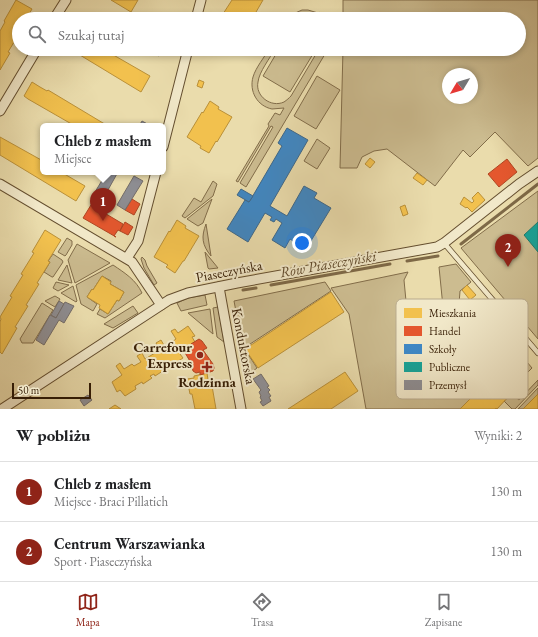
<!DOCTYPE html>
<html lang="pl">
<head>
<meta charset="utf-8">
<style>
  :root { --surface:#fff; --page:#f2f2f2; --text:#202124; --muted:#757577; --line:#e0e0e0; --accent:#8f2418 }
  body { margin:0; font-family:"EB Garamond",serif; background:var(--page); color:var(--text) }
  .compass { position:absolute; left:442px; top:68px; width:36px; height:36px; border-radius:50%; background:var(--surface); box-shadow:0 2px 6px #0003; rotate:232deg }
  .scale { position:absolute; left:12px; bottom:10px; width:79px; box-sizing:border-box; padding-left:4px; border:2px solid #371e05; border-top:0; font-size:11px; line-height:14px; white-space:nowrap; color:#371e05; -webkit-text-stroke:3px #f1e8c9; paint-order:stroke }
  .you { position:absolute; left:302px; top:243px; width:14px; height:14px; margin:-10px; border:3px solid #fff; border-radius:50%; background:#1a73e8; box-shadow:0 0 0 6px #1a73e833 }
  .badge { display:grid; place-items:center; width:26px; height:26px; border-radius:50%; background:var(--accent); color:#fff; font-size:13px; font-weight:700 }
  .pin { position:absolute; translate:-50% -33px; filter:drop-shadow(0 1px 2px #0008) }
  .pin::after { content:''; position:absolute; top:21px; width:14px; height:12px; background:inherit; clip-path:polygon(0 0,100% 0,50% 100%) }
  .popup { position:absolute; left:40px; top:123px; width:126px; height:52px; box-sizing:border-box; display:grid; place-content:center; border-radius:6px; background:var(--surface); filter:drop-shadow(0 1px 3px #0005); font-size:13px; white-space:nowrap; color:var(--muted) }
  .popup b { font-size:15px; color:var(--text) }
  .popup::after { content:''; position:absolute; left:50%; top:100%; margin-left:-8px; border:8px solid transparent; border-top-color:var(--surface) }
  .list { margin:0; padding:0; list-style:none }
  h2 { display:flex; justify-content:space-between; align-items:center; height:52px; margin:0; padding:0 16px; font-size:17px }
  h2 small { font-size:13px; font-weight:400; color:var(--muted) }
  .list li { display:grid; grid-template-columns:26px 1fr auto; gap:12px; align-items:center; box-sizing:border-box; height:60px; padding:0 16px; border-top:1px solid var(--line) }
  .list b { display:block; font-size:15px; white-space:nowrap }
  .list p { margin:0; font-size:13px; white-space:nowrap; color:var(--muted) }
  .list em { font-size:13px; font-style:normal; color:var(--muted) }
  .icon { flex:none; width:22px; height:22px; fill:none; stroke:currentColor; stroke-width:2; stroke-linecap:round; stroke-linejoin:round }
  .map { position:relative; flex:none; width:538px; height:409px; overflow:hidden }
  .search { position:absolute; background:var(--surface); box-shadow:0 2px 6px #0003; left:12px; right:12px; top:12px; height:44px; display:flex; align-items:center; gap:10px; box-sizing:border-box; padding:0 14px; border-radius:22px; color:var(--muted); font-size:15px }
  .sheet { height:172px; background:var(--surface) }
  nav { display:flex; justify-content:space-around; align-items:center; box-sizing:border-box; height:56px; border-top:1px solid var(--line); background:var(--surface); font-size:11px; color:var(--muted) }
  nav a { display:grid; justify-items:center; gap:2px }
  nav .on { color:var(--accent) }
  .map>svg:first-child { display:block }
  .green { fill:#ccbc90; stroke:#826d4a; fill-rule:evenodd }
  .homes { fill:#f2c14e; stroke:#ba9038 }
  .shops { fill:#e4572e; stroke:#b04622 }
  .schools { fill:#3f88c5; stroke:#3d688b }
  .public { fill:#17a398; stroke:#217b6c }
  .industry { fill:#8d8d92; stroke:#736c68 }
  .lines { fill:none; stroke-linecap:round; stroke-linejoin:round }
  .stream { stroke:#7e6947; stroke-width:3 }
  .service-casing { stroke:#644e2f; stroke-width:6 }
  .minor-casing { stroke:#644e2f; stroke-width:11 }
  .service { stroke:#f1e8c9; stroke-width:4.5 }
  .minor { stroke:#f1e8c9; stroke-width:9 }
  .poi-dot { fill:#8f2418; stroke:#f1e8c9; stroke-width:1.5 }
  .labels { text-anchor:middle; stroke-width:4; stroke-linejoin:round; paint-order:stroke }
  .street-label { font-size:14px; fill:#371e05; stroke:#f1e8c9 }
  .poi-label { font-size:14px; font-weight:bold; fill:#371e05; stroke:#f1e8c9; text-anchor:end }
  .water-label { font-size:15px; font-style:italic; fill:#604a2c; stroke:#f1e8c9 }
  .key { fill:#f1e8c9; stroke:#b9ab8e; stroke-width:1 }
  .key-label { font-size:11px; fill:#371e05 }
</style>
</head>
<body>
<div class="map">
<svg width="538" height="409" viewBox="0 0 538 409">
  <rect width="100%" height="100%" fill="#eadcac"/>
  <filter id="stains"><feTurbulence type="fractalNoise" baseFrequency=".005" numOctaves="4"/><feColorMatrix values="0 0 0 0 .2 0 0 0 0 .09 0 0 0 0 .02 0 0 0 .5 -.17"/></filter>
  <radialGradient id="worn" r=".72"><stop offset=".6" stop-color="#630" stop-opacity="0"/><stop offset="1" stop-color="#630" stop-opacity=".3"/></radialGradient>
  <g class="green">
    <path d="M 343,0 L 538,0 L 538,158 L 528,166 L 495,132 L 470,157 L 463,150 L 435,186 L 387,149 L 374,151 L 362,157 L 357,168 L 340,168 L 343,49 L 519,49 L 519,19 L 343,19 ZM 448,74 L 472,74 L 472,98 L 448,98 Z"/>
    <path d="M 302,10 L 308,10 L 318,13 L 319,12 L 327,19 L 316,19 L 311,17 L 306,16 L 301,16 L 296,19 L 287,19 L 293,14 Z"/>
    <path d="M 269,49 L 275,49 C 270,58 259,72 258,82 C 255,96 271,108 284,102 C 287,100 289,98 291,96 L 319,49 L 328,49 L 246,187 L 240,183 L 273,127 L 271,126 L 238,182 L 236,181 L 269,126 L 268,124 L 275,113 L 280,115 L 284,108 C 280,108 276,109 272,109 C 257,106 249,91 253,77 C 256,67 264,58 269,49 Z"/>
    <path d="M 279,49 L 316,49 L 290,92 L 263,76 Z"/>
    <path d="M 317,76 L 340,90 L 316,129 L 294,116 Z"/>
    <path d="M 317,139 L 330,148 L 317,169 L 304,161 Z"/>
    <path d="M 213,181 L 217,184 L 213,196 L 185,218 L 182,216 L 194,198 L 201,202 Z"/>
    <path d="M 538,191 L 538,339 L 461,248 Z"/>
    <path d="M 212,199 L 203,223 L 198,226 L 187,219 Z"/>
    <path d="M 206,224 L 211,256 C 202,245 201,237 206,224 Z"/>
    <path d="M 67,238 L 72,241 L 72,245 L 66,255 L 65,256 L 58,252 Z"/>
    <path d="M 77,244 L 110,263 L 75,283 L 68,260 Z"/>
    <path d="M 205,252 L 218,268 L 209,269 L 208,268 Z"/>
    <path d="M 53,254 L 62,260 L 63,262 L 53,277 L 52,277 L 44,272 L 50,262 L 48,261 Z"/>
    <path d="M 142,257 L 145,260 L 147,266 L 157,283 L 154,285 L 144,268 L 141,259 Z"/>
    <path d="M 456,264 L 471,282 L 460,291 L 455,357 L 479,380 L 468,391 L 473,396 L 460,409 L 366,409 L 349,314 L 331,288 L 408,272 L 404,280 L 413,375 L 416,379 L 450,377 L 439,267 Z"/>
    <path d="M 67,265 L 72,283 L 58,280 Z"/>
    <path d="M 113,265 C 125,273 136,280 142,293 L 105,318 L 97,314 L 100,309 L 108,314 L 117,300 L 119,301 L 124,292 L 110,284 L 111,281 L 102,276 L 93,290 L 92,289 L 87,297 L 97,304 L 93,311 L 81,304 L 76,285 Z"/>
    <path d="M 56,282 L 69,285 L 58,291 L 53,288 Z"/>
    <path d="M 325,282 L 331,291 L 244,348 L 257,368 L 248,375 L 234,301 Z"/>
    <path d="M 73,286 L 77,301 L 76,302 L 61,293 Z"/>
    <path d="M 205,295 L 207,305 L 181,311 L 177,303 L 188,298 Z"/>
    <path d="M 55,296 L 60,299 L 55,307 L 45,301 Z"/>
    <path d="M 42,303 L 53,310 L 33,343 L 22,343 L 20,339 Z"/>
    <path d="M 133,306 L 138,313 L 113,328 L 104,324 Z"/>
    <path d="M 218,307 L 224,342 L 217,337 L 213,308 Z"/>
    <path d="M 210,309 L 213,334 L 188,313 Z"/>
    <path d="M 486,319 L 489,320 L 491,319 L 532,368 L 523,377 L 516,371 L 514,373 L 508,367 L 510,364 L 504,358 L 501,360 L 486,346 L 488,343 L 475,330 L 484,324 L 485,320 Z"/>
    <path d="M 538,380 L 538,385 L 515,409 L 512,409 L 504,401 L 510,396 L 507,393 L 511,389 L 514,391 L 512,394 L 519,400 Z"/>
    <path d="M 538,388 L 538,394 L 523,409 L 518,409 Z"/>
  </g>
  <g class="homes">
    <path d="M 16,0 L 32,9 L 26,19 L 19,19 L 19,34 L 8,52 L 10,53 L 0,70 L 0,31 L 5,22 L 4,21 Z"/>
    <path d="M 111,0 L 138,0 L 131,12 Z"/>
    <path d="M 232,0 L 263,0 L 252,19 L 224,19 L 221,17 Z"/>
    <path d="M 70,49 L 103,49 L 150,76 L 141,92 Z"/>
    <path d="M 199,80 L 204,82 L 202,88 L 197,86 Z"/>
    <path d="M 32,82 L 40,87 L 47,91 L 48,90 L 108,126 L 75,126 L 28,99 L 24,96 Z"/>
    <path d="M 210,101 L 219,107 L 218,109 L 232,117 L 217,142 L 216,141 L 209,153 L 200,148 L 201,146 L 187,137 L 202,112 L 203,113 Z"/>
    <path d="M 0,137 L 43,161 L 43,172 L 61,172 L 85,186 L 76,201 L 0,155 Z"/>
    <path d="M 370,158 L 375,162 L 370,168 L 365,164 Z"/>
    <path d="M 417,173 L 427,180 L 423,185 L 413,178 Z"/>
    <path d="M 478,192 L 485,200 L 472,212 L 467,207 L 466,208 L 460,204 L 464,197 L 472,203 L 474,201 L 472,198 Z"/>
    <path d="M 405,205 L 408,214 L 403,216 L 400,207 Z"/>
    <path d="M 177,220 L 186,226 L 185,228 L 199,236 L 184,261 L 183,261 L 175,273 L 166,267 L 168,265 L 154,257 L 169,231 L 170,232 Z"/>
    <path d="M 45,230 L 61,240 L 48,261 L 50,262 L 37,283 L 39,284 L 26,305 L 28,306 L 15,327 L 17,328 L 2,354 L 0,352 L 0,322 L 1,319 L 0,317 L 12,297 L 10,296 L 23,275 L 21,274 L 34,253 L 32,252 Z"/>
    <path d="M 102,276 L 111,282 L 110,284 L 124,292 L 119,301 L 117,300 L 108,314 L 99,308 L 100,305 L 87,297 L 92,289 L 93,290 Z"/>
    <path d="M 467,285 L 476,295 L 470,300 L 462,290 Z"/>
    <path d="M 331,292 L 344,312 L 258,368 L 245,349 Z"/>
    <path d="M 188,326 L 195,336 L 192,337 L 195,342 L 191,344 L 192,346 L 180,354 L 183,358 L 155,376 L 154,374 L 150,376 L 152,378 L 143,384 L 142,382 L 135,386 L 136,389 L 125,396 L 120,390 L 117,392 L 112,382 L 122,375 L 116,366 L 120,363 L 124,369 L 132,364 L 134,366 L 141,362 L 137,356 L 142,353 L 145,359 L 160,350 L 156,343 L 161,340 L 165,347 L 176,339 L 171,331 L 175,329 L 178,333 Z"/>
    <path d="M 475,330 L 489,343 L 486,346 L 501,360 L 504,358 L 510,364 L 508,367 L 514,373 L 516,370 L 523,377 L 507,393 L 510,395 L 497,409 L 496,408 L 495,409 L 460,409 L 473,396 L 472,395 L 473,394 L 476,397 L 481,392 L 479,391 L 484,387 L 485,388 L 493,380 L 462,351 L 466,346 L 463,343 Z"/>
    <path d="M 345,372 L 358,391 L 331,409 L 288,409 Z"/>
    <path d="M 207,373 L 208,380 L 211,380 L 216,409 L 195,409 L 192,394 L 190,394 L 187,379 L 194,378 L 194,376 Z"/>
    <path d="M 538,394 L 538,409 L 523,409 Z"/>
    <path d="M 115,405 L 121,409 L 109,409 Z"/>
  </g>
  <g class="shops">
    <path d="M 507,159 L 517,172 L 499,187 L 488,174 Z"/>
    <path d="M 132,199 L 140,204 L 134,215 L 125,210 Z"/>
    <path d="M 91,205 L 123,224 L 120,231 L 118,230 L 114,236 L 116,237 L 83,218 Z"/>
    <path d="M 125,222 L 133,227 L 128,235 L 120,231 Z"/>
    <path d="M 199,339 L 202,341 L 207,348 L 203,350 L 213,364 L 214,368 L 213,371 L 210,372 L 200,375 L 200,372 L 196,373 L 193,371 L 191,363 L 184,351 L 192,346 L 191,344 Z"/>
  </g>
  <g class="schools">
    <path d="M 287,128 L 308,140 L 270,206 L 287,216 L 304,186 L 317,193 L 314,198 L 331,208 L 306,249 L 290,239 L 285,248 L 272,240 L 282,223 L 276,219 L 274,222 L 270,220 L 272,217 L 265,213 L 248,242 L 227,229 L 245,200 L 249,202 L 251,199 L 282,146 L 278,143 Z"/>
    <path d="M 241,189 L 253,196 L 249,202 L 237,195 Z"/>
  </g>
  <path class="public" d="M 538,222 L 538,252 L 524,235 Z"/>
  <g class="industry">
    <path d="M 172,15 L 180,19 L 170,19 Z"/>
    <path d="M 152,49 L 163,49 L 159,56 L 151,51 Z"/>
    <path d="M 142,121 L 151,126 L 139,126 Z"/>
    <path d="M 107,172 L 118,172 L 104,197 L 95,192 Z"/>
    <path d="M 134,176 L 143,181 L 125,210 L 117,205 Z"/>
    <path d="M 59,301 L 64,304 L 56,318 L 51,315 Z"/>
    <path d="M 65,302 L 74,306 L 64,323 L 59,320 L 44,345 L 36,340 L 50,315 L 56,318 Z"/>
    <path d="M 261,374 L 269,386 L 267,387 L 270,390 L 268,392 L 271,396 L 269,397 L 271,401 L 263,406 L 260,402 L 262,401 L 260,397 L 261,396 L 259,392 L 261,390 L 253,379 Z"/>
    <path d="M 88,395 L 92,400 L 84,406 L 80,400 Z"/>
  </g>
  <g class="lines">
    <g class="stream">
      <path d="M 461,244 L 538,184"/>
      <path d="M 407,261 L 438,256"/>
      <path d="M 271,285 L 390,264"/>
      <path d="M 243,290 L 256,288"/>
    </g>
    <defs>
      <path id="service" d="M 444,243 L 538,353"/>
      <g id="minor">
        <path d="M 54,19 L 66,0"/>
        <path d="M 196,19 L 201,0"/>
        <path d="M 0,111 L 37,49"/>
        <path d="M 163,147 L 188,49"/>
        <path d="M 0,184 L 132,262 L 161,305"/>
        <path d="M 127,258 L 138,241 L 156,172"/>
        <path d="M 219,287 L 241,409"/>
        <path d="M 2,409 L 169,300 L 188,293 L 237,283 L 437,247 L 444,243 L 519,184 L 538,171"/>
      </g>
    </defs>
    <use href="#service" class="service-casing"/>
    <use href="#minor" class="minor-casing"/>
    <use href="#service" class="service"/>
    <use href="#minor" class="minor"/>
  </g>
  <g class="poi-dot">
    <circle cx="200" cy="355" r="4"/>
    <path d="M205 361h4v4h4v4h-4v4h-4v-4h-4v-4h4z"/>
  </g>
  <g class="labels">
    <g class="street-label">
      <text transform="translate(229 271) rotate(-11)" y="5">Piaseczyńska</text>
      <text transform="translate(244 346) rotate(79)" y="5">Konduktorska</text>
    </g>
    <g class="poi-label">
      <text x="192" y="352">Carrefour<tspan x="192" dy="16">Express</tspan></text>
      <text x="207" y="387" text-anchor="middle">Rodzinna</text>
    </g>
    <g class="water-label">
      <text transform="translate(328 264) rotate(-10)" y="5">Rów Piaseczyński</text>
    </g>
  </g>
  <rect x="396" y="299" width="132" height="100" rx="6" class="key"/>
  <rect x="404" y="308" width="18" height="10" fill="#f2c14e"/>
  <rect x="404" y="326" width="18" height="10" fill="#e4572e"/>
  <rect x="404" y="344" width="18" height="10" fill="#3f88c5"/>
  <rect x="404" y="362" width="18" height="10" fill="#17a398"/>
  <rect x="404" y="380" width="18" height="10" fill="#8d8d92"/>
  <g class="key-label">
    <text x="429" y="317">Mieszkania</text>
    <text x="429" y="335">Handel</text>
    <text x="429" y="353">Szkoły</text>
    <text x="429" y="371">Publiczne</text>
    <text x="429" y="389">Przemysł</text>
  </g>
  <rect width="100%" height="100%" filter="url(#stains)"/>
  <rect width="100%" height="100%" fill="url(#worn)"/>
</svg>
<svg class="compass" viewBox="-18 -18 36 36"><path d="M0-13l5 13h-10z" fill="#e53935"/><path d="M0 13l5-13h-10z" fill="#757577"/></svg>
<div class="scale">50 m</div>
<div class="you"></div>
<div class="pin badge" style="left:103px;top:221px">1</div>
<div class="popup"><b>Chleb z masłem</b>Miejsce</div>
<div class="pin badge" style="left:508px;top:267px">2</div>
<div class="search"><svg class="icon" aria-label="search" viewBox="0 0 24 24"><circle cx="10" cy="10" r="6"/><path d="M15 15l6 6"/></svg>Szukaj tutaj</div>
</div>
<section class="sheet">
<h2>W pobliżu<small>Wyniki: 2</small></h2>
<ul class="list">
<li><span class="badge">1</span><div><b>Chleb z masłem</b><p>Miejsce · Braci Pillatich</p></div><em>130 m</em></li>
<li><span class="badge">2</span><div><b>Centrum Warszawianka</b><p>Sport · Piaseczyńska</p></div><em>130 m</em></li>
</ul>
</section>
<nav>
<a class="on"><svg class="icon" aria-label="map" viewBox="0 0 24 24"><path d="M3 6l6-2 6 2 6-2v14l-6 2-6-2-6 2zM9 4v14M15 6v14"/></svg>Mapa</a>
<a><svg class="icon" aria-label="directions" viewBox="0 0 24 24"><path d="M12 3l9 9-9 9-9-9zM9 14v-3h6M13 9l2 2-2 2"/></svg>Trasa</a>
<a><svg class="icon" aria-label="saved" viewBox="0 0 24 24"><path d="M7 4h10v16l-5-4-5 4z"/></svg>Zapisane</a>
</nav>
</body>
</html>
